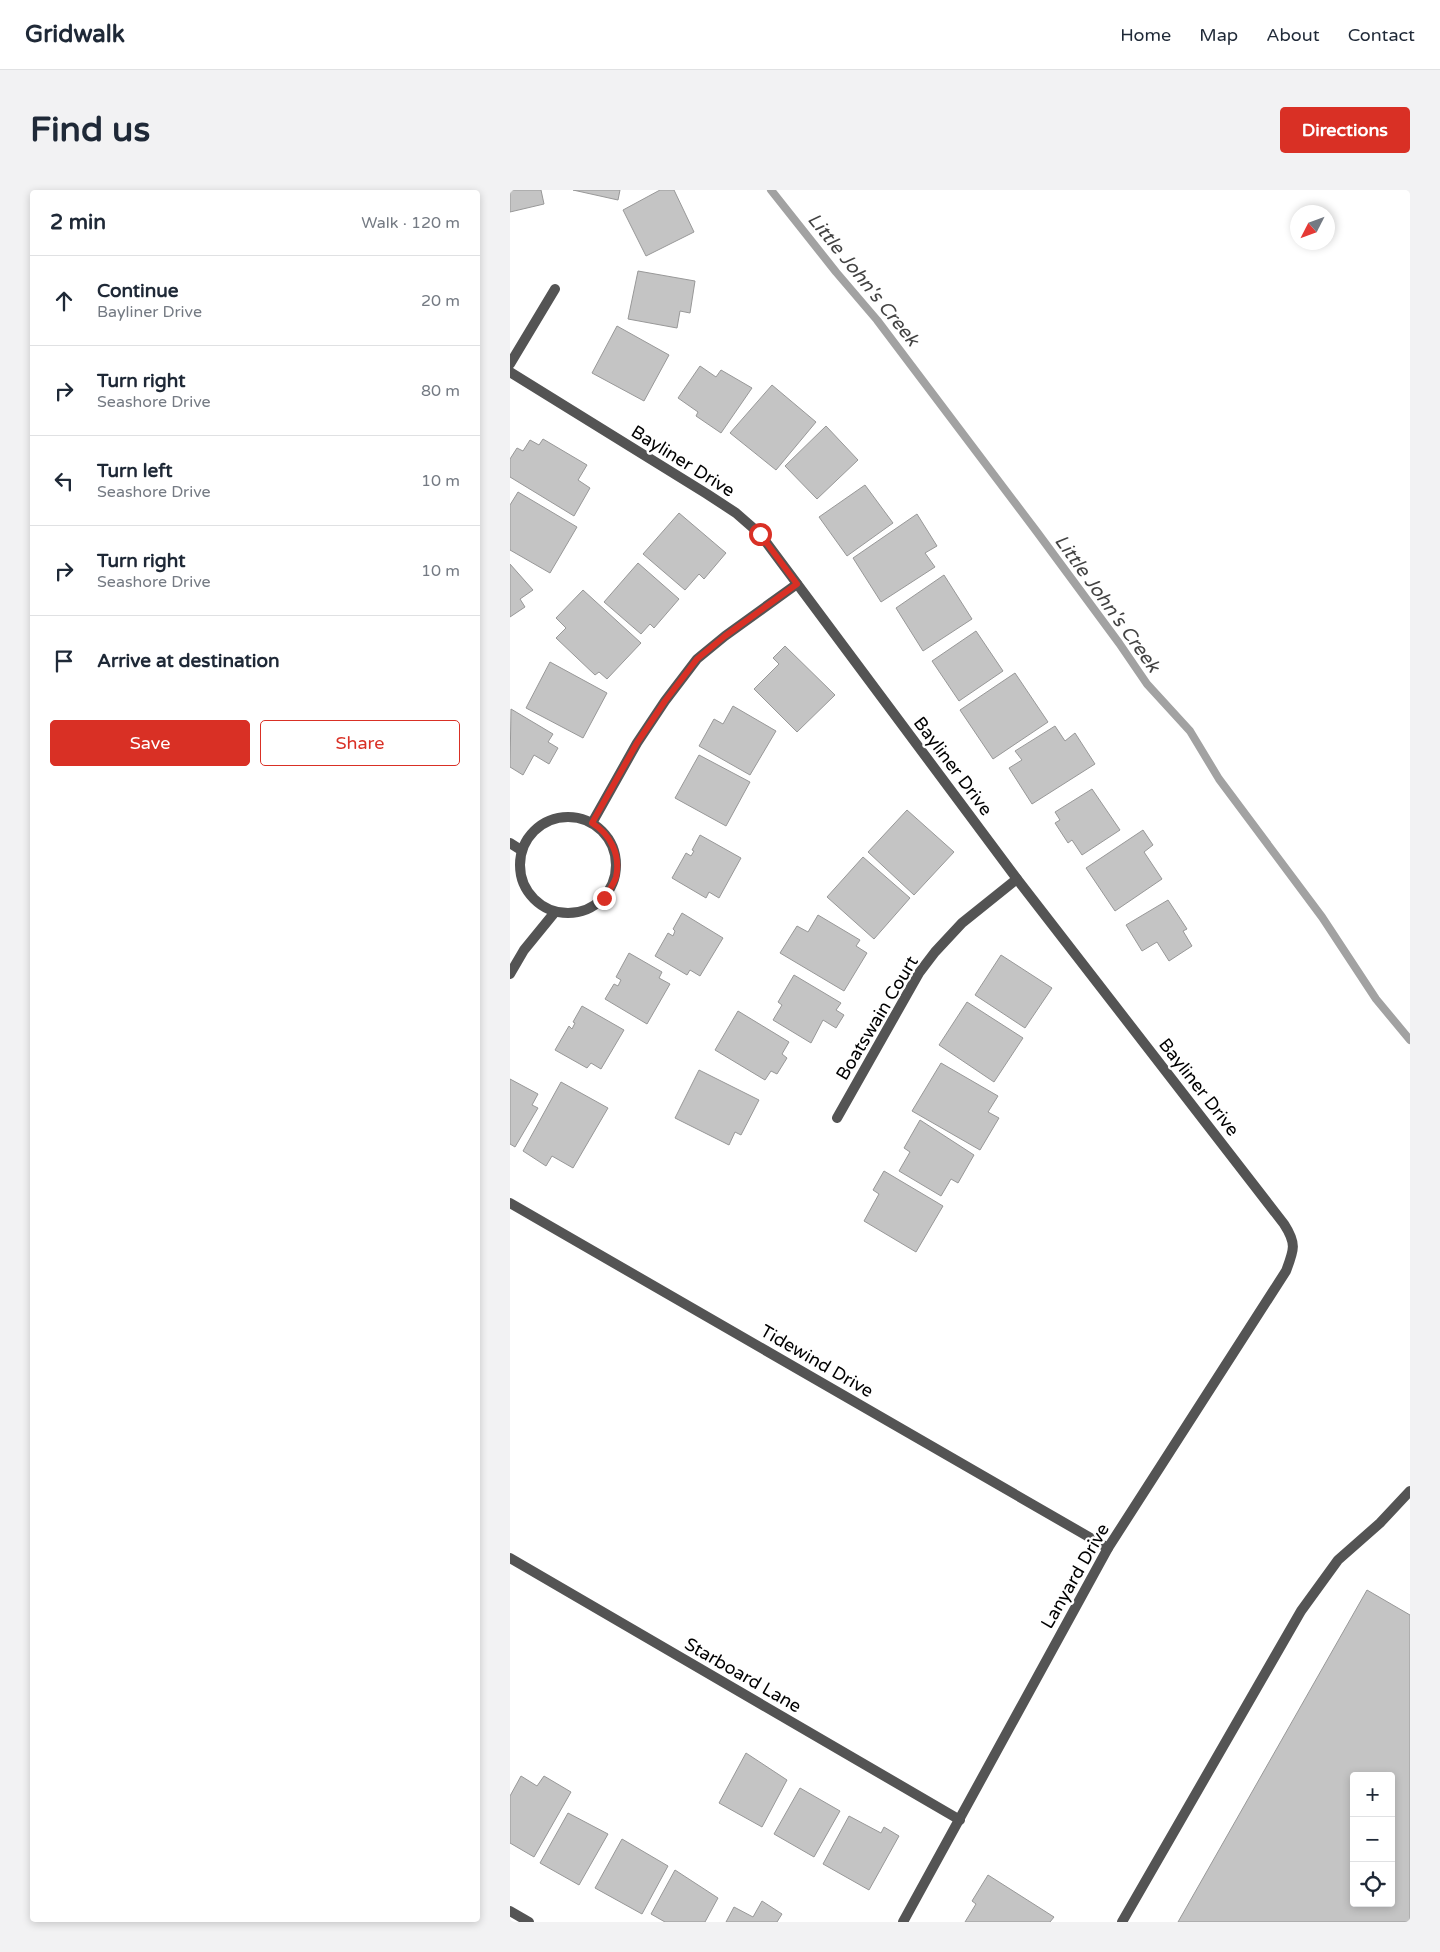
<!DOCTYPE html>
<html lang="en">
<head>
<meta charset="utf-8">
<style>
  :root { --surface:#fff; --page:#f2f2f3; --text:#1f2937; --muted:#747a83; --line:#e0e1e3; --accent:#d93025 }
  body { margin:0; font-family:"Varela Round",sans-serif; background:var(--page); color:var(--text) }
  .controls { position:absolute; right:15px; bottom:15px; display:grid; overflow:hidden; border-radius:5px; box-shadow:0 2px 8px #0003 }
  .controls button { width:45px; height:45px; display:grid; place-items:center; padding:0; border:0; border-bottom:1px solid var(--line); background:var(--surface); color:var(--text); font:25px sans-serif }
  .compass { position:absolute; left:780px; top:15px; width:45px; height:45px; border-radius:50%; background:var(--surface); box-shadow:0 2px 8px #0003; rotate:228deg }
  .stop { position:absolute; width:15px; height:15px; margin:-11px; border:4px solid #d93025; border-radius:50%; background:#fff }
  .stop.end { background:#d93025; border-color:#fff; box-shadow:0 1px 5px #0008 }
  .list { margin:0; padding:0; list-style:none }
  h2 { display:flex; justify-content:space-between; align-items:center; height:65px; margin:0; padding:0 20px; font-size:21px }
  h2 small { font-size:16px; font-weight:400; color:var(--muted) }
  .list li { display:grid; grid-template-columns:32px 1fr auto; gap:15px; align-items:center; box-sizing:border-box; height:90px; padding:0 20px; border-top:1px solid var(--line) }
  .list b { display:block; font-size:19px; white-space:nowrap }
  .list p { margin:0; font-size:16px; white-space:nowrap; color:var(--muted) }
  .list em { font-size:16px; font-style:normal; color:var(--muted) }
  .actions { display:flex; gap:10px; padding:15px 20px }
  .actions a { flex:1; padding:11px 0; border:1px solid var(--accent); border-radius:5px; text-align:center; font-size:18px; color:var(--accent) }
  .actions .main { background:var(--accent); color:#fff }
  .icon { flex:none; width:28px; height:28px; fill:none; stroke:currentColor; stroke-width:2; stroke-linecap:round; stroke-linejoin:round }
  .map { position:relative; flex:none; width:900px; height:1732px; overflow:hidden; border-radius:5px }
  header { display:flex; align-items:center; gap:30px; box-sizing:border-box; height:70px; padding:0 25px; background:var(--surface); border-bottom:1px solid var(--line) }
  header strong { font-size:24px }
  nav { display:flex; gap:28px; margin-inline-start:auto; font-size:18px }
  .intro { display:flex; align-items:center; justify-content:space-between; box-sizing:border-box; height:120px; padding:0 30px }
  h1 { margin:0; font-size:35px }
  .button { padding:12px 22px; border-radius:5px; background:var(--accent); color:#fff; font-size:18px; font-weight:700 }
  main { display:flex; gap:30px; padding:0 30px }
  aside { flex:1; background:var(--surface); border-radius:5px; box-shadow:0 2px 8px #0003 }
  .map>svg:first-child { display:block }
  .lines { fill:none; stroke-linecap:round; stroke-linejoin:round }
  .stream { stroke:#a2a2a2; stroke-width:8 }
  .building { fill:#c4c4c4; stroke:#989898; fill-rule:evenodd }
  .service { stroke:#545454; stroke-width:10 }
  .minor { stroke:#545454; stroke-width:10 }
  .route { stroke:#d93025; stroke-width:6 }
  .labels { text-anchor:middle; stroke-width:5; stroke-linejoin:round; paint-order:stroke }
  .street-label { font-size:18px; fill:#000; stroke:#fff }
  .water-label { font-size:19px; font-style:italic; fill:#434343; stroke:#fff }
</style>
</head>
<body>
<header>
<strong>Gridwalk</strong>
<nav><a>Home</a><a>Map</a><a>About</a><a>Contact</a></nav>
</header>
<div class="intro"><h1>Find us</h1><a class="button">Directions</a></div>
<main>
<aside>
<h2>2 min<small>Walk · 120 m</small></h2>
<ul class="list">
<li><svg class="icon" aria-label="ahead" viewBox="0 0 24 24"><path d="M12 20V5M6 11l6-6 6 6"/></svg><div><b>Continue</b><p>Bayliner Drive</p></div><em>20 m</em></li>
<li><svg class="icon" aria-label="right" viewBox="0 0 24 24"><path d="M7 20v-9h11M14 6l5 5-5 5"/></svg><div><b>Turn right</b><p>Seashore Drive</p></div><em>80 m</em></li>
<li><svg class="icon" aria-label="left" viewBox="0 0 24 24"><path d="M17 20v-9H6M10 6l-5 5 5 5"/></svg><div><b>Turn left</b><p>Seashore Drive</p></div><em>10 m</em></li>
<li><svg class="icon" aria-label="right" viewBox="0 0 24 24"><path d="M7 20v-9h11M14 6l5 5-5 5"/></svg><div><b>Turn right</b><p>Seashore Drive</p></div><em>10 m</em></li>
<li><svg class="icon" aria-label="arrive" viewBox="0 0 24 24"><path d="M6 21V4h12l-3 4 3 4H6"/></svg><div><b>Arrive at destination</b></div></li>
</ul>
<div class="actions"><a class="main">Save</a><a>Share</a></div>
</aside>
<div class="map">
<svg width="900" height="1732" viewBox="0 0 900 1732">
  <rect width="100%" height="100%" fill="#fff"/>
  <g class="lines">
    <path class="stream" d="M 261,0 L 326,82 L 367,130 L 527,342 L 609,453 L 637,494 L 680,541 L 709,589 L 812,727 L 866,809 L 900,850"/>
  </g>
  <g class="building">
    <path d="M 0,0 L 31,0 L 34,14 L 0,22 Z"/>
    <path d="M 63,0 L 110,0 L 108,10 Z"/>
    <path d="M 150,0 L 164,0 L 184,42 L 136,66 L 113,20 Z"/>
    <path d="M 128,81 L 185,91 L 180,123 L 170,121 L 167,138 L 118,129 Z"/>
    <path d="M 107,136 L 159,165 L 134,211 L 82,183 Z"/>
    <path d="M 190,176 L 206,187 L 211,180 L 242,198 L 211,243 L 186,226 L 188,222 L 168,208 Z"/>
    <path d="M 262,195 L 306,232 L 266,280 L 220,243 Z"/>
    <path d="M 316,236 L 348,270 L 307,309 L 275,276 Z"/>
    <path d="M 33,249 L 77,275 L 68,290 L 80,298 L 64,326 L 0,287 L 0,269 L 7,258 L 13,261 L 20,250 L 29,255 Z"/>
    <path d="M 355,295 L 383,333 L 337,366 L 309,327 Z"/>
    <path d="M 8,302 L 67,337 L 40,383 L 0,360 L 0,315 Z"/>
    <path d="M 169,323 L 216,363 L 194,389 L 189,384 L 175,400 L 133,364 Z"/>
    <path d="M 407,324 L 427,356 L 415,363 L 425,377 L 371,412 L 343,368 Z"/>
    <path d="M 128,373 L 169,409 L 144,438 L 140,434 L 131,444 L 94,412 Z"/>
    <path d="M 0,374 L 23,400 L 10,409 L 15,417 L 0,427 Z"/>
    <path d="M 434,385 L 462,429 L 413,461 L 386,418 Z"/>
    <path d="M 73,400 L 131,453 L 97,489 L 89,482 L 85,485 L 46,448 L 56,438 L 46,428 Z"/>
    <path d="M 466,441 L 493,481 L 449,511 L 422,471 Z"/>
    <path d="M 275,456 L 325,505 L 287,542 L 244,499 L 269,474 L 263,468 Z"/>
    <path d="M 40,472 L 97,503 L 73,548 L 16,518 Z"/>
    <path d="M 505,483 L 538,532 L 483,569 L 450,520 Z"/>
    <path d="M 223,516 L 266,541 L 240,585 L 189,556 L 204,529 L 213,534 Z"/>
    <path d="M 1,519 L 43,544 L 38,552 L 48,558 L 39,574 L 24,565 L 13,585 L 0,577 Z"/>
    <path d="M 545,536 L 555,551 L 565,543 L 585,574 L 522,614 L 499,578 L 512,570 L 505,561 Z"/>
    <path d="M 189,565 L 240,592 L 216,636 L 165,608 Z"/>
    <path d="M 582,599 L 610,640 L 572,665 L 562,650 L 558,653 L 545,633 L 550,630 L 545,622 Z"/>
    <path d="M 397,620 L 444,662 L 404,705 L 358,662 Z"/>
    <path d="M 633,640 L 643,655 L 634,662 L 652,689 L 605,721 L 576,678 Z"/>
    <path d="M 190,645 L 231,668 L 209,708 L 199,702 L 196,708 L 162,688 L 176,663 L 181,666 L 184,661 L 182,660 Z"/>
    <path d="M 353,667 L 400,708 L 364,749 L 317,707 Z"/>
    <path d="M 658,710 L 677,739 L 673,741 L 682,756 L 659,771 L 647,752 L 632,761 L 616,735 Z"/>
    <path d="M 172,723 L 213,748 L 190,786 L 180,780 L 177,785 L 145,766 L 158,743 L 163,746 L 165,741 L 163,739 Z"/>
    <path d="M 308,725 L 350,750 L 346,756 L 357,763 L 334,801 L 270,763 L 287,736 L 298,742 Z"/>
    <path d="M 119,763 L 152,782 L 149,788 L 160,794 L 137,834 L 95,809 L 104,794 L 108,796 L 111,790 L 106,787 Z"/>
    <path d="M 491,765 L 542,798 L 515,838 L 465,805 Z"/>
    <path d="M 284,785 L 331,813 L 326,820 L 334,825 L 326,838 L 313,830 L 301,853 L 263,830 L 272,815 L 268,812 Z"/>
    <path d="M 457,812 L 513,848 L 484,892 L 429,855 Z"/>
    <path d="M 72,816 L 114,840 L 91,879 L 81,873 L 77,878 L 45,860 L 59,836 L 62,839 L 65,833 L 63,832 Z"/>
    <path d="M 228,821 L 279,852 L 272,864 L 277,868 L 267,884 L 261,881 L 255,890 L 205,860 Z"/>
    <path d="M 431,873 L 488,906 L 478,922 L 489,928 L 470,960 L 402,921 Z"/>
    <path d="M 189,880 L 249,910 L 231,945 L 225,942 L 219,955 L 165,928 Z"/>
    <path d="M 0,889 L 28,904 L 22,915 L 28,918 L 5,957 L 0,954 Z"/>
    <path d="M 51,892 L 98,918 L 63,978 L 42,966 L 36,976 L 13,961 Z"/>
    <path d="M 410,930 L 464,965 L 448,993 L 441,989 L 431,1006 L 389,981 L 400,962 L 394,958 Z"/>
    <path d="M 374,981 L 433,1016 L 406,1062 L 354,1031 L 369,1004 L 363,1000 Z"/>
    <path d="M 857,1400 L 900,1425 L 900,1732 L 668,1732 ZM 844,1586 L 881,1586 L 881,1713 L 844,1713 Z"/>
    <path d="M 236,1563 L 277,1590 L 252,1637 L 209,1613 Z"/>
    <path d="M 11,1586 L 27,1596 L 34,1586 L 61,1602 L 24,1667 L 0,1653 L 0,1606 Z"/>
    <path d="M 290,1598 L 330,1621 L 304,1667 L 264,1644 Z"/>
    <path d="M 58,1623 L 98,1644 L 69,1695 L 30,1673 Z"/>
    <path d="M 339,1626 L 371,1643 L 374,1637 L 389,1646 L 359,1700 L 313,1674 Z"/>
    <path d="M 112,1649 L 158,1676 L 132,1724 L 85,1698 Z"/>
    <path d="M 165,1680 L 208,1708 L 195,1732 L 155,1732 L 141,1724 Z"/>
    <path d="M 478,1685 L 544,1727 L 540,1732 L 455,1732 L 466,1714 L 462,1711 Z"/>
    <path d="M 252,1711 L 272,1724 L 267,1732 L 216,1732 L 224,1717 L 243,1727 Z"/>
  </g>
  <g class="lines">
    <path class="service" d="M 612,1732 L 791,1421 L 828,1370 L 870,1333 L 900,1301"/>
    <g class="minor">
      <path d="M 0,174 L 45,99"/>
      <path d="M 0,182 L 197,304 L 226,323 L 250,344 L 507,689 L 774,1034 C 787,1054 784,1060 776,1081 L 598,1358 L 393,1732"/>
      <circle cx="58" cy="675" r="48"/>
      <path d="M 82,633 L 127,553 L 155,511 L 187,469 L 215,446 L 287,394"/>
      <path d="M 0,653 L 11,660"/>
      <path d="M 0,784 L 14,760 L 45,722"/>
      <path d="M 327,928 L 409,783 L 425,762 L 452,733 L 507,689"/>
      <path d="M 0,1013 L 598,1358"/>
      <path d="M 0,1368 L 450,1630"/>
      <path d="M 0,1721 L 19,1732"/>
    </g>
  </g>
  <g class="lines">
    <path class="route" d="M 94,708 C 98,702 104,694 106,687 C 111,665 100,644 82,633 L 127,553 L 155,511 L 187,469 L 215,446 L 287,394 L 250,344"/>
  </g>
  <g class="labels">
    <g class="street-label">
      <text transform="translate(173 271) rotate(32)" y="6">Bayliner Drive</text>
      <text transform="translate(443 576) rotate(53)" y="6">Bayliner Drive</text>
      <text transform="translate(367 828) rotate(-59)" y="6">Boatswain Court</text>
      <text transform="translate(689 897) rotate(52)" y="6">Bayliner Drive</text>
      <text transform="translate(307 1171) rotate(30)" y="6">Tidewind Drive</text>
      <text transform="translate(565 1386) rotate(-60)" y="6">Lanyard Drive</text>
      <text transform="translate(233 1485) rotate(30)" y="6">Starboard Lane</text>
    </g>
    <g class="water-label">
      <text transform="translate(354 89) rotate(51)" y="7">Little John's Creek</text>
      <text transform="translate(598 413) rotate(54)" y="7">Little John's Creek</text>
    </g>
  </g>
</svg>
<div class="controls">
<button>+</button>
<button>−</button>
<button><svg class="icon" aria-label="locate" viewBox="0 0 24 24"><circle cx="12" cy="12" r="6"/><path d="M12 2v4M12 18v4M2 12h4M18 12h4"/></svg></button>
</div>
<svg class="compass" viewBox="-18 -18 36 36"><path d="M0-13l5 13h-10z" fill="#e53935"/><path d="M0 13l5-13h-10z" fill="#747a83"/></svg>
<div class="stop" style="left:250px;top:344px"></div>
<div class="stop end" style="left:94px;top:708px"></div>
</div>
</main>
</body>
</html>
